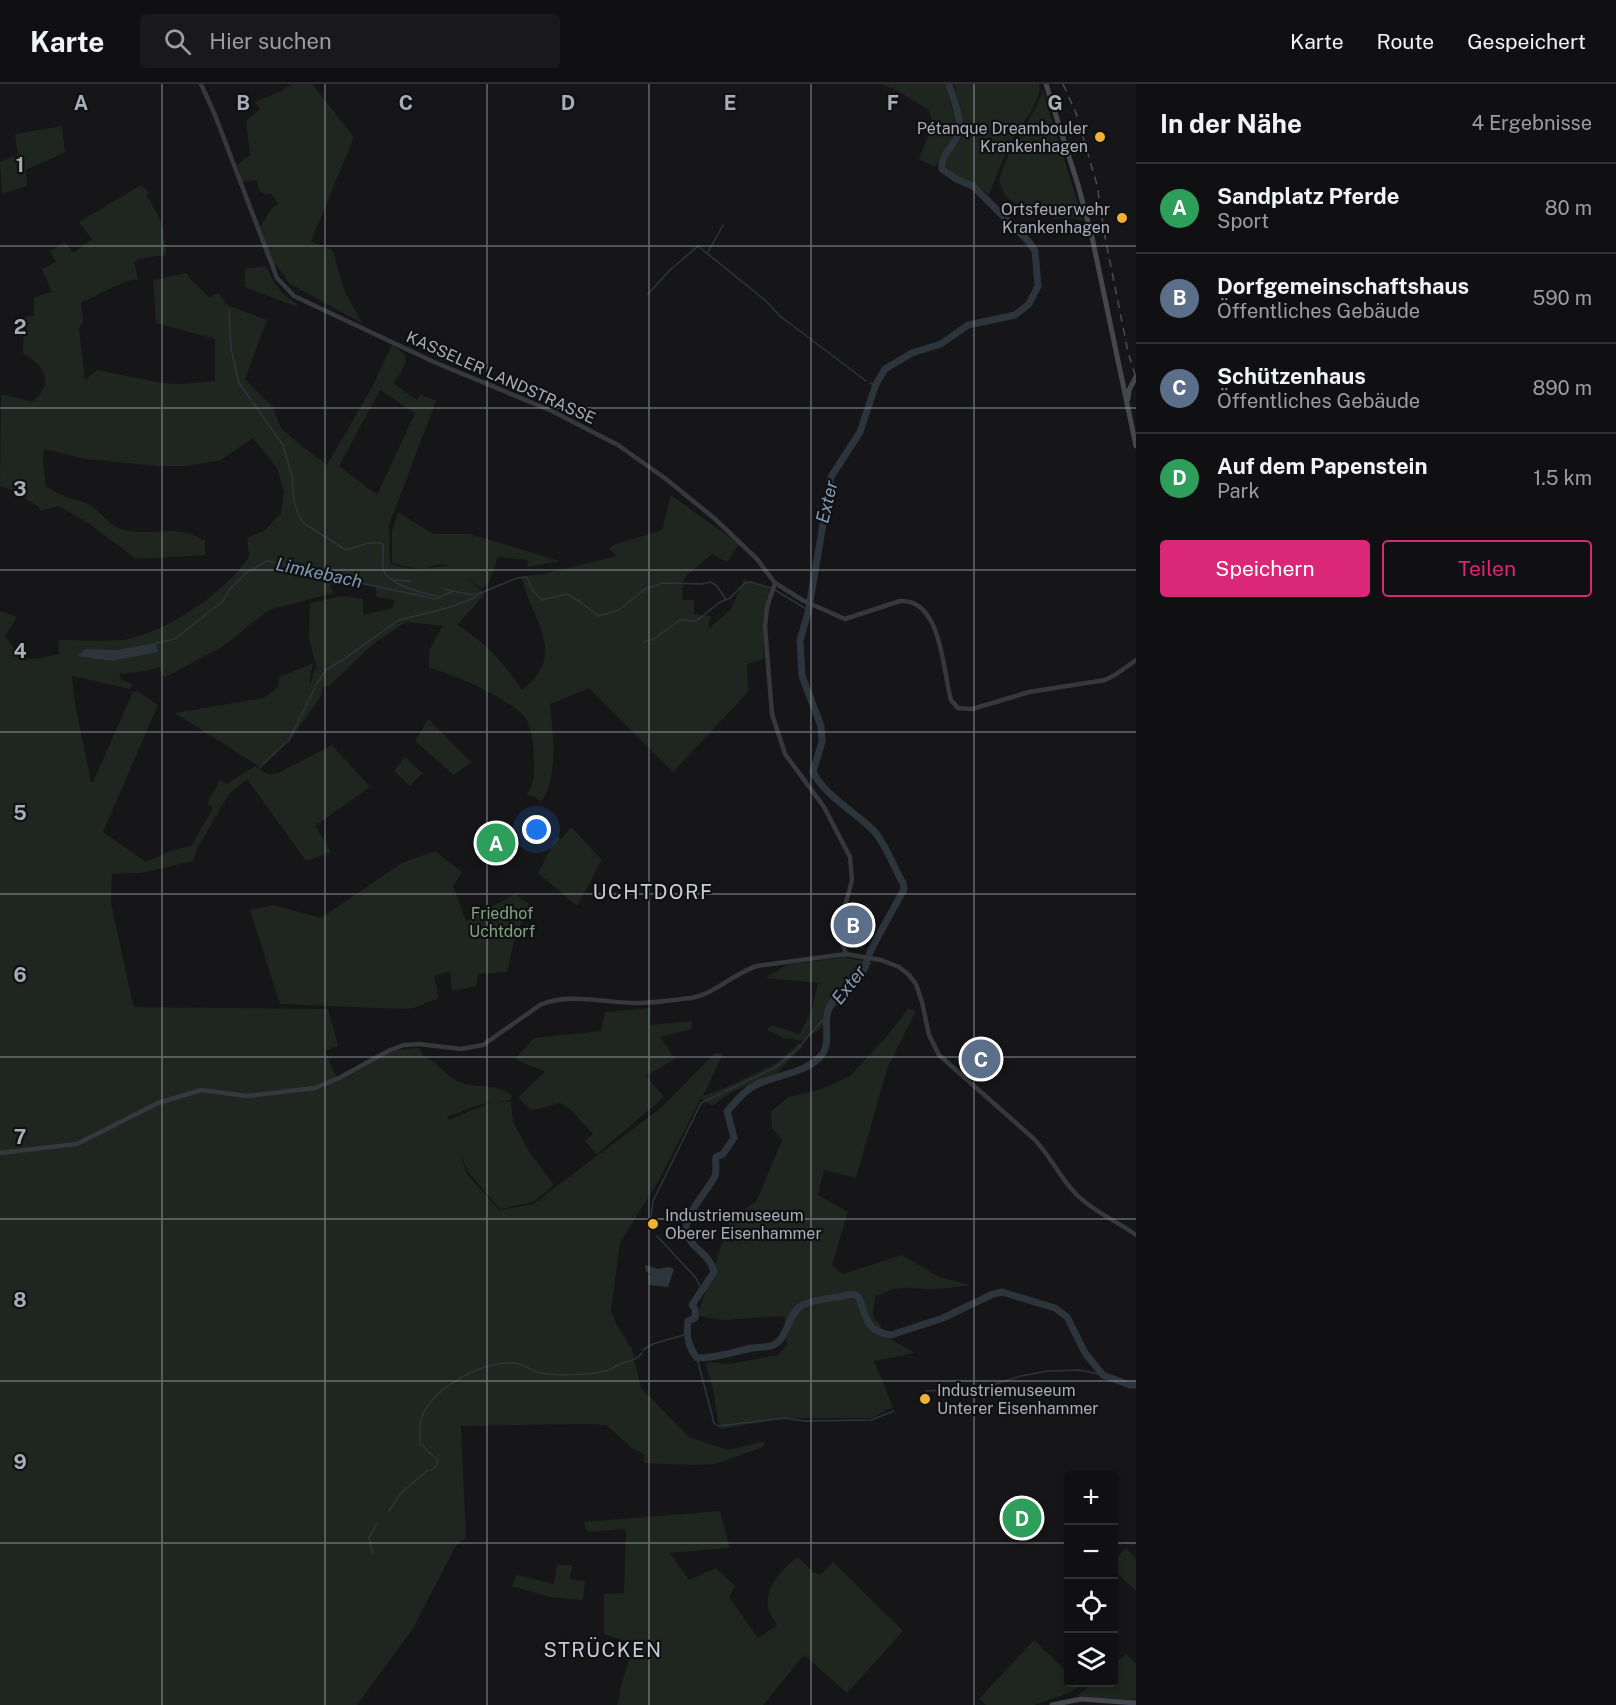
<!DOCTYPE html>
<html lang="de">
<head>
<meta charset="utf-8">
<style>
  :root { --surface:#101012; --page:#19191b; --text:#f1f3f6; --muted:#9c9d9f; --line:#303032; --accent:#db2777 }
  body { margin:0; font-family:"Public Sans",sans-serif; background:var(--page); color:var(--text) }
  .controls { position:absolute; right:18px; bottom:18px; display:grid; overflow:hidden; border-radius:6px; box-shadow:0 3px 9px #0003 }
  .controls button { width:54px; height:54px; display:grid; place-items:center; padding:0; border:0; border-bottom:2px solid var(--line); background:var(--surface); color:var(--text); font:30px sans-serif }
  .you { position:absolute; left:537px; top:746px; width:21px; height:21px; margin:-15px; border:4px solid #fff; border-radius:50%; background:#1a73e8; box-shadow:0 0 0 9px #1a73e833 }
  .badge { display:grid; place-items:center; width:39px; height:39px; border-radius:50%; background:var(--accent); color:#fff; font-size:20px; font-weight:700 }
  .pin { position:absolute; translate:-50% -50%; border:3px solid #fff; box-shadow:0 2px 6px #0006 }
  .list { margin:0; padding:0; list-style:none }
  h2 { display:flex; justify-content:space-between; align-items:center; height:78px; margin:0; padding:0 24px; font-size:26px }
  h2 small { font-size:20px; font-weight:400; color:var(--muted) }
  .list li { display:grid; grid-template-columns:39px 1fr auto; gap:18px; align-items:center; box-sizing:border-box; height:90px; padding:0 24px; border-top:2px solid var(--line) }
  .list b { display:block; font-size:22px; white-space:nowrap }
  .list p { margin:0; font-size:20px; white-space:nowrap; color:var(--muted) }
  .list em { font-size:20px; font-style:normal; color:var(--muted) }
  .actions { display:flex; gap:12px; padding:18px 24px }
  .actions a { flex:1; padding:14px 0; border:2px solid var(--accent); border-radius:6px; text-align:center; font-size:21px; color:var(--accent) }
  .actions .main { background:var(--accent); color:#fff }
  .icon { flex:none; width:33px; height:33px; fill:none; stroke:currentColor; stroke-width:2; stroke-linecap:round; stroke-linejoin:round }
  .map { position:relative; flex:none; width:1136px; height:1621px; overflow:hidden }
  header { display:flex; align-items:center; gap:36px; box-sizing:border-box; height:84px; padding:0 30px; background:var(--surface); border-bottom:2px solid var(--line) }
  header strong { font-size:28px }
  nav { display:flex; gap:33px; margin-inline-start:auto; font-size:21px }
  .search { width:420px; height:54px; background:var(--page); display:flex; align-items:center; gap:15px; box-sizing:border-box; padding:0 21px; border-radius:6px; color:var(--muted); font-size:22px }
  main { display:flex }
  aside { flex:1; background:var(--surface) }
  .map>svg:first-child { display:block }
  .green { fill:#1e261f; fill-rule:evenodd }
  .water { fill:#2c353c }
  .lines { fill:none; stroke-linecap:round; stroke-linejoin:round }
  .stream { stroke:#2c353c; stroke-width:1.5 }
  .river { stroke:#2c353c; stroke-width:7 }
  .tertiary { stroke:#37383d; stroke-width:4.5 }
  .secondary { stroke:#45474d; stroke-width:5 }
  .rail { stroke:#4a4c52; stroke-width:1.5; stroke-dasharray:8 6; stroke-linecap:butt }
  .grid { fill:none; stroke:#a8adb8; stroke-width:1.5; stroke-opacity:0.55 }
  .poi-dot { fill:#f2b134; stroke:#111113; stroke-width:2 }
  .labels { text-anchor:middle; stroke-width:4.5; stroke-linejoin:round; paint-order:stroke }
  .poi-label { font-size:16px; fill:#a8adb8; stroke:#111113; text-anchor:end }
  .street-label { font-size:16px; fill:#a8adb8; stroke:#111113 }
  .park-label { font-size:16px; fill:#7fa381; stroke:#111113 }
  .water-label { font-size:18px; font-style:italic; fill:#7f9bb3; stroke:#111113 }
  .quarter-label { font-size:20px; letter-spacing:1.5px; fill:#c9ccd4; stroke:#111113 }
  .grid-label { font-size:20px; text-anchor:middle; font-weight:bold; fill:#a8adb8; stroke:#111113; stroke-width:4.5; stroke-linejoin:round; paint-order:stroke }
</style>
</head>
<body>
<header>
<strong>Karte</strong>
<div class="search"><svg class="icon" aria-label="search" viewBox="0 0 24 24"><circle cx="10" cy="10" r="6"/><path d="M15 15l6 6"/></svg>Hier suchen</div>
<nav><a>Karte</a><a>Route</a><a>Gespeichert</a></nav>
</header>
<main>
<div class="map">
<svg width="1136" height="1621" viewBox="0 0 1136 1621">
  <rect width="100%" height="100%" fill="#161618"/>
  <g class="green">
    <path d="M 291,0 L 312,0 L 354,53 L 311,157 L 333,167 L 344,206 L 363,240 L 289,199 L 277,182 L 273,181 L 260,143 L 272,124 L 278,120 L 271,109 L 266,111 L 260,107 L 256,96 L 243,98 L 237,81 L 250,71 L 246,37 L 260,25 L 255,18 L 281,7 Z"/>
    <path d="M 882,0 L 946,0 L 956,41 L 956,48 L 935,83 L 919,75 L 933,40 L 929,26 L 896,6 Z"/>
    <path d="M 954,0 L 1039,0 C 1043,17 1019,43 1011,58 C 1003,75 996,93 989,111 C 984,107 979,102 973,99 C 961,94 952,92 945,80 L 946,75 L 964,50 Z"/>
    <path d="M 1043,7 L 1083,136 L 1066,134 L 1053,135 L 1050,124 L 1022,127 L 1015,119 L 1005,112 L 999,97 C 1007,64 1031,39 1043,7 Z"/>
    <path d="M 62,42 L 65,68 L 26,86 L 27,102 L 2,110 L 0,78 L 18,71 L 15,50 Z"/>
    <path d="M 141,101 L 149,109 L 146,111 C 160,130 165,148 166,171 L 138,175 L 134,178 L 138,195 C 114,199 103,211 81,218 L 83,237 L 79,245 L 85,296 L 97,286 L 162,299 L 182,300 L 215,297 L 215,255 L 156,239 L 153,196 L 187,189 L 189,194 L 209,213 L 219,209 L 227,221 L 267,236 L 245,295 L 273,323 L 281,344 L 297,358 L 327,381 L 372,303 L 392,261 C 415,273 404,283 393,299 L 417,316 L 420,310 L 436,317 L 389,441 L 390,479 C 414,489 426,483 449,482 C 440,478 435,482 426,484 C 414,486 403,482 392,478 L 392,447 L 398,428 L 433,450 L 470,450 L 560,477 L 527,483 L 528,476 L 498,473 L 488,501 L 481,504 L 467,493 L 485,510 L 457,541 C 489,562 500,574 522,606 C 570,569 530,534 521,492 L 539,491 L 617,472 L 609,465 L 613,461 L 662,446 L 671,411 L 739,460 L 727,478 L 712,470 L 684,494 L 682,516 L 694,516 L 694,530 L 711,532 L 708,545 L 731,525 L 744,495 L 770,506 L 763,535 L 764,575 L 747,580 L 748,608 L 673,688 L 589,604 L 550,620 C 553,649 559,693 541,718 L 535,713 L 526,710 C 534,703 534,691 534,680 C 534,667 533,647 526,635 C 513,616 452,589 429,584 L 429,566 L 443,542 L 406,538 L 373,560 L 330,601 L 323,603 L 321,612 L 289,658 L 288,656 L 260,683 L 175,629 L 264,614 L 278,603 L 279,593 L 313,579 L 309,599 L 311,599 L 314,586 L 317,585 L 309,554 L 310,519 L 342,512 L 363,515 L 363,531 L 393,524 L 394,516 L 377,513 L 375,502 L 360,500 L 336,491 L 330,503 L 334,509 L 269,526 L 222,563 L 164,594 L 159,583 L 146,587 L 120,590 L 119,594 L 132,600 L 130,605 L 72,592 L 75,620 L 91,698 L 93,698 L 133,608 L 137,607 L 158,621 L 103,748 L 146,778 L 170,767 L 191,762 L 213,724 L 207,720 L 220,696 L 227,700 L 255,682 L 268,690 L 278,689 L 332,661 L 370,703 L 315,742 L 331,768 L 306,777 L 247,695 L 229,710 L 197,765 L 193,777 L 141,789 L 112,790 L 111,819 L 133,920 L 136,923 L 328,925 L 338,962 L 325,967 L 334,988 L 339,995 L 393,966 L 419,964 L 423,972 C 437,977 446,993 462,999 C 477,1004 501,1000 512,1012 L 510,1017 C 487,1015 468,1025 447,1033 L 449,1036 L 487,1020 L 496,1017 L 511,1018 L 513,1038 L 530,1069 L 554,1101 L 533,1118 L 500,1125 L 468,1088 L 459,1065 L 467,1090 L 499,1126 L 533,1120 L 662,1023 L 715,969 L 723,970 L 703,1012 L 727,1003 L 777,979 L 799,959 L 804,962 L 776,989 L 732,1008 L 712,1022 L 701,1014 L 659,1096 L 620,1159 L 611,1227 L 617,1241 L 632,1265 L 641,1304 L 689,1353 L 728,1366 L 765,1357 L 763,1363 L 715,1380 L 694,1381 L 643,1379 L 645,1371 L 633,1365 L 606,1341 L 585,1340 L 461,1342 L 466,1454 L 455,1463 L 414,1543 L 357,1621 L 0,1621 L 0,527 L 17,533 L 5,552 C 26,581 25,577 59,570 L 58,556 C 77,556 111,558 128,555 C 170,546 225,508 249,473 L 247,454 L 265,446 L 281,429 L 284,408 L 277,384 L 253,354 L 221,376 L 187,382 L 157,382 L 85,375 L 44,365 L 43,377 L 46,403 C 52,405 56,409 62,411 C 72,416 84,416 93,423 C 101,429 108,439 118,444 C 146,455 176,437 205,457 L 205,471 L 136,475 L 88,439 L 59,422 L 40,427 L 39,423 L 7,404 L 0,402 L 1,310 L 32,318 C 55,299 46,283 23,269 L 24,233 L 34,232 L 34,213 L 52,208 L 42,185 L 56,178 L 50,167 L 65,158 L 73,169 L 92,155 L 79,138 ZM 380,306 L 415,329 L 377,411 L 339,382 Z"/>
    <path d="M 266,182 L 274,198 L 282,209 L 298,221 L 297,223 L 245,203 L 245,185 Z"/>
    <path d="M 428,635 L 471,678 L 454,691 L 415,657 Z"/>
    <path d="M 405,673 L 422,689 L 410,702 L 394,687 Z"/>
    <path d="M 571,743 L 602,776 L 577,822 L 538,789 L 557,752 L 561,755 Z"/>
    <path d="M 435,767 L 462,788 L 453,802 L 466,837 L 515,810 L 529,820 L 514,857 L 507,888 L 478,890 L 476,902 L 452,907 L 450,887 L 434,892 L 439,914 L 414,924 L 401,925 L 280,920 L 250,826 L 273,821 L 321,834 L 402,779 Z"/>
    <path d="M 843,839 L 871,846 L 863,866 L 847,863 L 842,847 Z"/>
    <path d="M 844,873 L 872,879 L 857,903 L 833,925 L 820,945 L 803,957 L 784,954 L 767,946 L 771,941 L 799,950 L 811,929 L 818,899 L 766,894 L 786,881 Z"/>
    <path d="M 651,924 L 650,941 L 691,937 L 692,945 L 660,953 L 675,975 L 646,992 L 664,1013 L 597,1070 L 585,1057 L 593,1050 L 572,1027 L 560,1019 L 531,1027 L 518,1013 L 545,988 L 515,975 L 534,954 L 601,947 L 605,928 Z"/>
    <path d="M 908,925 L 916,927 L 887,985 L 856,1094 L 824,1086 L 818,1111 L 848,1128 L 832,1181 L 843,1190 L 902,1171 L 939,1193 L 971,1201 C 958,1203 945,1205 932,1205 C 905,1205 902,1199 875,1213 L 873,1232 L 890,1255 L 915,1269 L 874,1277 L 893,1323 L 872,1334 L 786,1334 L 721,1345 L 718,1337 L 713,1305 L 706,1280 L 710,1278 L 729,1280 L 778,1271 L 787,1261 L 784,1232 L 724,1236 L 697,1232 L 731,1133 L 756,1118 L 782,1056 L 772,1044 L 771,1027 L 789,1013 L 822,1005 L 850,992 L 887,952 Z"/>
    <path d="M 720,1427 L 730,1464 L 670,1469 L 689,1496 L 716,1484 L 735,1502 L 729,1513 L 758,1554 L 777,1541 C 774,1536 769,1530 768,1524 C 764,1505 783,1483 798,1473 L 814,1489 L 821,1490 L 833,1478 L 903,1547 L 847,1609 L 804,1571 L 763,1621 L 617,1621 L 623,1594 L 635,1560 L 604,1550 L 604,1510 L 624,1509 L 626,1445 L 587,1448 L 584,1438 Z"/>
    <path d="M 1126,1464 L 1136,1474 L 1136,1507 L 1114,1486 L 1114,1477 Z"/>
    <path d="M 557,1481 L 572,1481 L 570,1495 L 585,1497 L 583,1516 L 550,1513 L 512,1502 L 516,1491 L 554,1500 Z"/>
    <path d="M 1034,1556 L 1068,1589 L 1068,1598 L 1079,1599 L 1081,1601 L 1071,1608 L 1034,1621 L 986,1621 L 979,1615 Z"/>
    <path d="M 1126,1570 L 1136,1580 L 1136,1616 L 1077,1612 L 1092,1599 L 1114,1598 L 1114,1580 Z"/>
  </g>
  <g class="water">
    <path d="M 156,559 L 158,568 L 112,577 L 77,572 L 86,565 L 116,566 Z"/>
    <path d="M 645,1181 L 658,1185 L 668,1183 L 674,1185 L 668,1203 L 649,1201 L 648,1192 L 651,1190 L 646,1187 Z"/>
  </g>
  <g class="lines">
    <g class="stream">
      <path d="M 708,168 L 723,141"/>
      <path d="M 648,210 L 670,186 L 698,162 L 766,217 L 780,232 L 866,297"/>
      <path d="M 229,227 L 231,265 L 239,299 L 283,361 L 292,392 L 294,418 L 302,438 L 346,466 C 358,463 371,456 383,460 C 384,468 382,476 383,484 C 386,501 426,510 441,513"/>
      <path d="M 870,299 L 876,302"/>
      <path d="M 393,496 L 411,497"/>
      <path d="M 717,502 L 726,516"/>
      <path d="M 444,505 L 452,507"/>
      <path d="M 775,506 L 808,526"/>
      <path d="M 476,511 L 517,494 L 527,493 L 533,507 L 542,516 L 567,510 L 582,519 L 598,532 L 619,526 L 645,505 L 662,499 L 702,500 L 710,498 L 716,501"/>
      <path d="M 644,558 L 654,555 L 680,536 L 695,537 L 700,534 L 720,518 L 730,514 L 745,499 L 751,498 L 770,504"/>
      <path d="M 156,559 L 175,555 L 223,517 L 229,506 L 246,489 L 267,477 L 343,492 L 360,499 L 436,515 L 453,507 L 473,511"/>
      <path d="M 316,601 L 326,586 L 344,575 L 399,536 L 451,523 L 476,513"/>
      <path d="M 260,683 L 289,656 L 315,604"/>
      <path d="M 652,1145 L 648,1139 L 651,1134 L 653,1117 L 701,1019 L 776,983 L 797,965 L 828,930"/>
      <path d="M 657,1152 L 696,1194 L 701,1204"/>
      <path d="M 643,1266 L 653,1260 L 687,1250"/>
      <path d="M 697,1274 L 714,1339 L 718,1342 L 785,1334 L 804,1337 L 871,1336 L 894,1327"/>
      <path d="M 926,1307 L 950,1306 L 967,1309 L 1021,1292 L 1048,1287 L 1080,1286 L 1103,1291"/>
      <path d="M 433,1372 L 420,1359 C 420,1352 419,1343 421,1336 C 429,1304 488,1273 520,1280 C 527,1282 533,1288 541,1289 C 559,1292 588,1291 606,1287 C 610,1286 614,1283 618,1281 C 628,1276 635,1278 642,1269"/>
      <path d="M 431,1386 L 436,1382 L 438,1377 L 435,1373"/>
      <path d="M 389,1427 L 401,1409 L 428,1386"/>
      <path d="M 373,1470 L 369,1454 L 377,1439"/>
    </g>
    <path class="river" d="M 949,0 C 952,12 962,35 959,47 C 957,61 940,69 942,85 L 956,95 L 973,102 L 1029,158 L 1035,167 L 1038,202 L 1029,220 L 1015,231 L 968,241 L 941,260 L 912,269 L 885,285 L 876,300 L 860,348 L 831,393 L 808,529 L 800,556 L 802,592 L 821,642 L 822,658 L 813,688 C 825,712 854,727 873,746 C 885,758 894,784 903,799 L 904,805 C 893,826 881,846 871,866 C 868,873 866,881 863,887 C 855,903 836,908 829,924 C 822,940 833,959 820,973 C 805,989 777,991 758,1000 C 744,1006 737,1017 727,1027 L 734,1054 L 723,1070 L 716,1073 C 715,1079 717,1087 715,1092 C 708,1107 681,1133 687,1150 C 692,1166 709,1168 714,1188 L 692,1221 L 695,1225 L 695,1234 L 688,1237 C 686,1252 688,1262 697,1274 C 719,1274 732,1268 752,1264 C 761,1263 773,1264 779,1257 C 787,1250 789,1230 801,1222 C 814,1214 836,1215 851,1210 L 858,1212 C 867,1232 864,1247 891,1251 L 943,1234 L 993,1210 L 1002,1208 L 1055,1224 L 1067,1233 L 1085,1269 L 1103,1291 L 1130,1301 L 1136,1301"/>
    <g class="tertiary">
      <path d="M 201,0 L 215,31 L 277,194 L 294,212 L 434,278 L 552,327 L 618,361 L 666,395 L 714,434 L 757,475 L 775,499 L 804,517 L 845,535 L 900,517 C 942,514 943,589 951,616 L 958,624 L 972,625 L 1029,608 L 1105,596 L 1115,591 L 1136,576"/>
      <path d="M 775,499 L 767,523 L 765,543 L 772,630 L 785,670 L 824,723 L 850,773 L 852,796 L 838,848 L 846,870"/>
      <path d="M 0,1069 L 77,1060 L 158,1019 L 201,1006 L 247,1012 L 315,1004 L 339,994 L 390,966 L 404,961 L 419,960 L 461,965 L 483,961 L 540,921 C 569,908 605,919 636,919 C 654,919 673,916 691,914 C 715,910 734,889 757,882 L 846,870 L 881,876 L 899,883 L 908,890 L 916,900 L 922,918 L 929,951 L 939,971 L 1034,1055 C 1051,1072 1060,1095 1077,1111 C 1094,1128 1117,1137 1136,1151"/>
    </g>
    <g class="secondary">
      <path d="M 1046,0 L 1078,101 L 1092,153 L 1136,362"/>
      <path d="M 1128,315 L 1129,306 L 1136,293"/>
      <path d="M 1052,1621 L 1081,1615 L 1136,1619"/>
    </g>
    <path class="rail" d="M 1063,0 L 1076,29 L 1097,101 L 1105,153 L 1128,268 L 1136,294"/>
  </g>
  <path class="grid" d="M 162,0 L 162,1621M 325,0 L 325,1621M 487,0 L 487,1621M 649,0 L 649,1621M 811,0 L 811,1621M 974,0 L 974,1621M 0,162 L 1136,162M 0,324 L 1136,324M 0,486 L 1136,486M 0,648 L 1136,648M 0,810 L 1136,810M 0,973 L 1136,973M 0,1135 L 1136,1135M 0,1297 L 1136,1297M 0,1459 L 1068,1459M 1114,1459 L 1136,1459"/>
  <g class="poi-dot">
    <circle cx="1100" cy="53" r="6"/>
    <circle cx="1122" cy="134" r="6"/>
    <circle cx="653" cy="1140" r="6"/>
    <circle cx="925" cy="1315" r="6"/>
  </g>
  <g class="labels">
    <g class="poi-label">
      <text x="1088" y="50">Pétanque Dreambouler<tspan x="1088" dy="18">Krankenhagen</tspan></text>
      <text x="1110" y="131">Ortsfeuerwehr<tspan x="1110" dy="18">Krankenhagen</tspan></text>
      <text x="665" y="1137" text-anchor="start">Industriemuseeum<tspan x="665" dy="18">Oberer Eisenhammer</tspan></text>
      <text x="937" y="1312" text-anchor="start">Industriemuseeum<tspan x="937" dy="18">Unterer Eisenhammer</tspan></text>
    </g>
    <g class="street-label">
      <text transform="translate(501 293) rotate(24)" y="6">KASSELER LANDSTRASSE</text>
    </g>
    <g class="park-label">
      <text x="502" y="835">Friedhof<tspan x="502" dy="18">Uchtdorf</tspan></text>
    </g>
    <g class="water-label">
      <text transform="translate(827 418) rotate(-77)" y="6">Exter</text>
      <text transform="translate(319 489) rotate(12)" y="6">Limkebach</text>
      <text transform="translate(849 901) rotate(-52)" y="6">Exter</text>
    </g>
    <g class="quarter-label">
      <text x="653" y="815">UCHTDORF</text>
      <text x="603" y="1573">STRÜCKEN</text>
    </g>
  </g>
  <g class="grid-label">
    <text x="81" y="26">A</text>
    <text x="243" y="26">B</text>
    <text x="406" y="26">C</text>
    <text x="568" y="26">D</text>
    <text x="730" y="26">E</text>
    <text x="893" y="26">F</text>
    <text x="1055" y="26">G</text>
    <text x="20" y="88">1</text>
    <text x="20" y="250">2</text>
    <text x="20" y="412">3</text>
    <text x="20" y="574">4</text>
    <text x="20" y="736">5</text>
    <text x="20" y="898">6</text>
    <text x="20" y="1060">7</text>
    <text x="20" y="1223">8</text>
    <text x="20" y="1385">9</text>
  </g>
</svg>
<div class="controls">
<button>+</button>
<button>−</button>
<button><svg class="icon" aria-label="locate" viewBox="0 0 24 24"><circle cx="12" cy="12" r="6"/><path d="M12 2v4M12 18v4M2 12h4M18 12h4"/></svg></button>
<button><svg class="icon" aria-label="layers" viewBox="0 0 24 24"><path d="M12 4l9 5-9 5-9-5zM3 14l9 5 9-5"/></svg></button>
</div>
<div class="you"></div>
<div class="pin badge" style="left:496px;top:759px;background:#2e9e5b">A</div>
<div class="pin badge" style="left:853px;top:841px;background:#5c6f8a">B</div>
<div class="pin badge" style="left:981px;top:975px;background:#5c6f8a">C</div>
<div class="pin badge" style="left:1022px;top:1434px;background:#2e9e5b">D</div>
</div>
<aside>
<h2>In der Nähe<small>4 Ergebnisse</small></h2>
<ul class="list">
<li><span class="badge" style="background:#2e9e5b">A</span><div><b>Sandplatz Pferde</b><p>Sport</p></div><em>80 m</em></li>
<li><span class="badge" style="background:#5c6f8a">B</span><div><b>Dorfgemeinschaftshaus</b><p>Öffentliches Gebäude</p></div><em>590 m</em></li>
<li><span class="badge" style="background:#5c6f8a">C</span><div><b>Schützenhaus</b><p>Öffentliches Gebäude</p></div><em>890 m</em></li>
<li><span class="badge" style="background:#2e9e5b">D</span><div><b>Auf dem Papenstein</b><p>Park</p></div><em>1.5 km</em></li>
</ul>
<div class="actions"><a class="main">Speichern</a><a>Teilen</a></div>
</aside>
</main>
</body>
</html>
